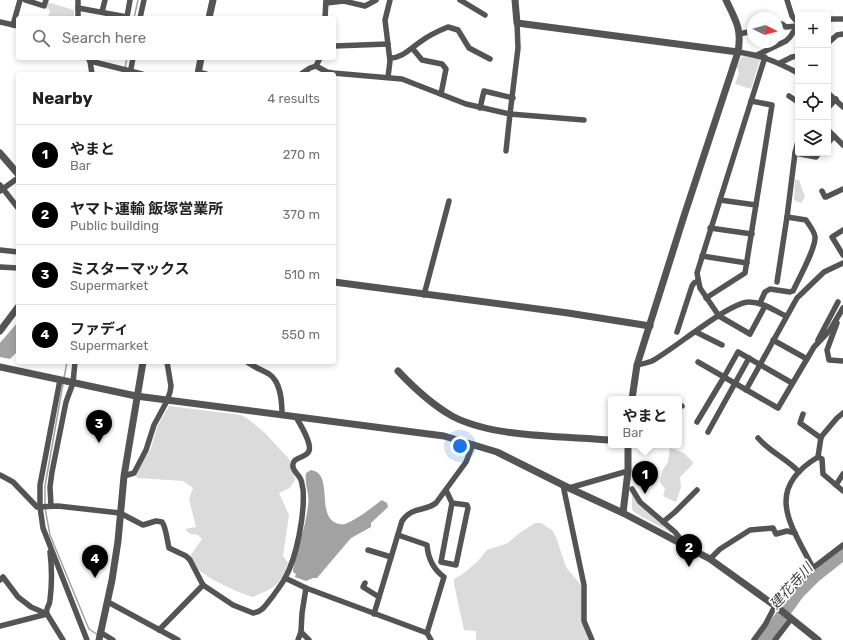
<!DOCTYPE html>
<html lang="en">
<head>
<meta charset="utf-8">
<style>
  :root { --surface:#fff; --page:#f6f6f6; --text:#202124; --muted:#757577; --line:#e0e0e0; --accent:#000 }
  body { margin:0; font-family:Rubik,"Noto Sans JP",sans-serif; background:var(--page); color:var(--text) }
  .controls { position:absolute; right:12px; top:12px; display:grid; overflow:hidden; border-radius:4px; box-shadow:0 2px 6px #0003 }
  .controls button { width:36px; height:36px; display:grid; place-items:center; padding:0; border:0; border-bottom:1px solid var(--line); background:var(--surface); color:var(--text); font:20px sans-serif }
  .compass { position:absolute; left:747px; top:12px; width:36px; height:36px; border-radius:50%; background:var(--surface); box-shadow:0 2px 6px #0003; rotate:95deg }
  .you { position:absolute; left:460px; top:446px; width:14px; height:14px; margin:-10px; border:3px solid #fff; border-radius:50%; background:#1a73e8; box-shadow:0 0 0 6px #1a73e833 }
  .badge { display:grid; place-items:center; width:26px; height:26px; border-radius:50%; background:var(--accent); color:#fff; font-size:13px; font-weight:700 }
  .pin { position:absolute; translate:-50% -33px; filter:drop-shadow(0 1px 2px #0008) }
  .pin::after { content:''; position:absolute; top:21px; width:14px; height:12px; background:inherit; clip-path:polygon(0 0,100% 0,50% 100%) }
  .popup { position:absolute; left:608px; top:396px; width:74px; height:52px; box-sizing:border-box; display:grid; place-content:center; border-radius:4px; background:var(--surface); filter:drop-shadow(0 1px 3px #0005); font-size:13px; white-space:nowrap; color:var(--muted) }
  .popup b { font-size:15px; color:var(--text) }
  .popup::after { content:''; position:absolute; left:50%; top:100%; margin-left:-8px; border:8px solid transparent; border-top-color:var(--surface) }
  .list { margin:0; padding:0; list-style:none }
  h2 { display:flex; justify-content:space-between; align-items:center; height:52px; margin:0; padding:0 16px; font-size:17px }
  h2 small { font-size:13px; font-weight:400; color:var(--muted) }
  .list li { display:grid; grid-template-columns:26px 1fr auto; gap:12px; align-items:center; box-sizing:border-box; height:60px; padding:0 16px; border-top:1px solid var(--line) }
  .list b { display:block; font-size:15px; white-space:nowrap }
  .list p { margin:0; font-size:13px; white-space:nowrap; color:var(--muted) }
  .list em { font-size:13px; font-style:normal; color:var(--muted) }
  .icon { flex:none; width:22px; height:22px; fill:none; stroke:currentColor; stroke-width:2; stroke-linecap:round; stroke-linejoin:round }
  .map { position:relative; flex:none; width:843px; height:640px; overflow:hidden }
  .search { position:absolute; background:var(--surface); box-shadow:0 2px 6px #0003; left:16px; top:16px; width:320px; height:44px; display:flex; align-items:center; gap:10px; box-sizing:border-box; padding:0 14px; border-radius:4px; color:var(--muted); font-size:15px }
  .panel { position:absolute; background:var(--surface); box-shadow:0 2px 6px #0003; left:16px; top:72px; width:320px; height:292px; border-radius:4px }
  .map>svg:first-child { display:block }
  .green { fill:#dbdbdb }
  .water { fill:#a2a2a2 }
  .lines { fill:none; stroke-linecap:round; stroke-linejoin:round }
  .stream { stroke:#a2a2a2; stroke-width:1.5 }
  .minor { stroke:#545454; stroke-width:5.5 }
  .tertiary { stroke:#545454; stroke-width:7 }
  .labels { text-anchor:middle; stroke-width:3.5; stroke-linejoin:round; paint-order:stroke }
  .water-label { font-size:14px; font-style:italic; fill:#434343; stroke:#fff }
</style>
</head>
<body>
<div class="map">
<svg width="843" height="640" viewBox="0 0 843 640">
  <rect width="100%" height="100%" fill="#fff"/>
  <g class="green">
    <path d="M 47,2 L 74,10 L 74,18 L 48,18 L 50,10 L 45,8 Z"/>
    <path d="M 744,56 L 759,58 L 760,60 L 751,89 L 735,84 L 739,73 L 737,67 L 740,59 Z"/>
    <path d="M 795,180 L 799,180 L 805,197 L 801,203 L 794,200 Z"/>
    <path d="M 169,406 L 241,415 L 248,419 L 264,432 L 290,460 L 295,480 L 290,488 L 279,493 L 289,515 L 283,556 L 288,563 C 279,586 276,587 253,597 C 239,593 210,580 199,570 C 196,566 193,560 190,556 L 202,539 L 198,535 L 190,534 L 185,529 L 196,527 L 189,499 L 193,488 L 183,481 L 138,478 L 135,476 L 151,448 L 157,427 Z"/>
    <path d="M 670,448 L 684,453 L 693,462 L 692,465 L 680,477 L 681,487 L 676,502 L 663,496 L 665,489 L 660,482 L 662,471 L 668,462 Z"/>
    <path d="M 632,495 L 637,502 L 672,532 L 671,533 L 634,512 L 632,509 Z"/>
    <path d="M 535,523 L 541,523 L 552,530 L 556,537 L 566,567 L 581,585 L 583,622 L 590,640 L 476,640 L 476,631 L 464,630 L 454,584 L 454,579 L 464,573 L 478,561 L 487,550 L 508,543 L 518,534 Z"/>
  </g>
  <g class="water">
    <path d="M 17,323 L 18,351 L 10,359 L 0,357 L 0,343 Z"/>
    <path d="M 311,470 C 334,473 316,515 336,523 C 339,524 342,525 345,524 C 358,519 371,508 382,500 L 387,503 L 388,507 L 371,523 L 371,527 L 351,538 L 317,578 L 313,578 L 306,581 L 295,577 L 296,574 L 293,572 L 293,570 C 297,548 306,527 308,505 C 310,494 304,484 306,473 Z"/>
    <path d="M 843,548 L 843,562 L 819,581 L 803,597 L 772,640 L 756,640 C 774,616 791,591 814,571 C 823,563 833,556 843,548 Z"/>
  </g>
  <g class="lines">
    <g class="stream">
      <path d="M 134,18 L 138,0"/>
      <path d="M 125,68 L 127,58"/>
      <path d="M 64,378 L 67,362"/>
      <path d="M 45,504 L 45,486 L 63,384"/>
      <path d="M 45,508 L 50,535 L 86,622 L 89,629 L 98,635"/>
    </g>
    <g class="minor">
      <path d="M 25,0 L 44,6 L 46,0"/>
      <path d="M 460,0 L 485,15"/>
      <path d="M 787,0 L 792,16 L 798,23"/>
      <path d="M 326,3 L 344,1 L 365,6 L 376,0"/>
      <path d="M 78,8 L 127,17 L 130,0"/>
      <path d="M 102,12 L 105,0"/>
      <path d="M 78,18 L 78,0"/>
      <path d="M 140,18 L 144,0"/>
      <path d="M 325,18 L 326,0"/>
      <path d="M 828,20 L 832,19 L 843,19"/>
      <path d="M 0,22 L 18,26"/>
      <path d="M 13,25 L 20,0"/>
      <path d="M 777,25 L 782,24 L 786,27 L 797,26"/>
      <path d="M 739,34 L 753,31"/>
      <path d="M 828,43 L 837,35 L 843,34"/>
      <path d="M 334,46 L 388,44"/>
      <path d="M 413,49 L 422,60 L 442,64 L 446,69 L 441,94"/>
      <path d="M 738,52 C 763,56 775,61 798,73"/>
      <path d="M 757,55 L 786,41 L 790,37 L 798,25"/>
      <path d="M 765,57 L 697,273 L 700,288 L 719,316 L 750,334 L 765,306"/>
      <path d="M 88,58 L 90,61 L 142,74"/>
      <path d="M 390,58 C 402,58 410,49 420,42 C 428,36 438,31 448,27 L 458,30 L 469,48 L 490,59"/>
      <path d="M 90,61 L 92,74"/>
      <path d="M 780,63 L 792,57 L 798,56"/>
      <path d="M 316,66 L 320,58"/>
      <path d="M 198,72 L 206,74"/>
      <path d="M 130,74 L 133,58"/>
      <path d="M 301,74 L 310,68 L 316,66 L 327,72 L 333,73 L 402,79 L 466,104 L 510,114 L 518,48 L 517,23"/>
      <path d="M 388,77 L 390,61 L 385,20 L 390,0"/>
      <path d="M 828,93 L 843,107"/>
      <path d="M 789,96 L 798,102"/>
      <path d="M 480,108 L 484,91 L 513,98"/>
      <path d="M 828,108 L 836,99"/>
      <path d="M 828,130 L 843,145"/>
      <path d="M 828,143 L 834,136"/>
      <path d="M 506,151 L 510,114 L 584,120"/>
      <path d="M 795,153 L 816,157 L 819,153"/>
      <path d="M 0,185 L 18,208"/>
      <path d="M 0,191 L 18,178"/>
      <path d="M 822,191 L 825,197 L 826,197 L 843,189"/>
      <path d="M 720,200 L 756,205"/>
      <path d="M 710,228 L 752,234"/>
      <path d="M 843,230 L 832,237 L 843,255"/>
      <path d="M 0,250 L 18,252"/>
      <path d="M 702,256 L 747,263"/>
      <path d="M 0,267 L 18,268"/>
      <path d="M 777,282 L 787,217 L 795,153 L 798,141"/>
      <path d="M 424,295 L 449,201"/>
      <path d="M 706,298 L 745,273 L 772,105 L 751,101"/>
      <path d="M 760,303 L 765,292 L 770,289 L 790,292 L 793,291 C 798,280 816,248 815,237 C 815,232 809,225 806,220 L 787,217"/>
      <path d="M 837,323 L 827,350 L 829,360 L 843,361"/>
      <path d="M 677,332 L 692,286 L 694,283 L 698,281"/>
      <path d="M 696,332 L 722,345"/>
      <path d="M 773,340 L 807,359"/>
      <path d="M 818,340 L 838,302"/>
      <path d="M 247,362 C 254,367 262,370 269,374 C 281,382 282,401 282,415"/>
      <path d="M 698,362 L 724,377 L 738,352 L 792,383"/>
      <path d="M 637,365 C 642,364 647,363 652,361 C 673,350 729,302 749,302 C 763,302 775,311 786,316"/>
      <path d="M 60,380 L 40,485 L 40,507 L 43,528 L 87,640"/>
      <path d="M 746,390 L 797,298 L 824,272 L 843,263"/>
      <path d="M 679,407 L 682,406"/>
      <path d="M 803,414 L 800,423 L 821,438"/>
      <path d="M 697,422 L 724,377 L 778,408 L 814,347 L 830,330 L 843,308"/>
      <path d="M 708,432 L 749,358"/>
      <path d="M 758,438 C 771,453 786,458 799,472"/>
      <path d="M 818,457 L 821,437 L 837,418 L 843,413"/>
      <path d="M 818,457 L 822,459 L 823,474 L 843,491"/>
      <path d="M 0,475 L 13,482 L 37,507 L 58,506 L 120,513 L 143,525 L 156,521 L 162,522 C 166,527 167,540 169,548 L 186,556 L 190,560 L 203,585 L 233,605 L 253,613 C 263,612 267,603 273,596 C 277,590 282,584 285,578 C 297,557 305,513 303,489 C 302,486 302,482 301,480 C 299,475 294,472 293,467 C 291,456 306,459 309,451 C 312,443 300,424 296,417"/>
      <path d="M 124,476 L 134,473 L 146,450 L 154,425 L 167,401 L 170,392 L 171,386 L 167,362"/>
      <path d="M 563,485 L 584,585 L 584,621 L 592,640"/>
      <path d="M 836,485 L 843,474"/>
      <path d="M 569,488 L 628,471"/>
      <path d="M 632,489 L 640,502 L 675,532 L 686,546"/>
      <path d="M 446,490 L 452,503 L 467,505 L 468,508 L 456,565 L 441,562 L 452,503"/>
      <path d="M 51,506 L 50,487 L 52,472 L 66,402 L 73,383 L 75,362"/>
      <path d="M 663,522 L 675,512 L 697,490"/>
      <path d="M 398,535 L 427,545 C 428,558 433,569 444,577 L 427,633 L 431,640"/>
      <path d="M 368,550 L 391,557"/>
      <path d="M 710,559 L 720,549 L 750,530 L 773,528 L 776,534 L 787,531 L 795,533"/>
      <path d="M 813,568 C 791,525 763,490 818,457"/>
      <path d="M 285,578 L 306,588 L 427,633"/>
      <path d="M 0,580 L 3,577 L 18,597 L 31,607 L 47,614 L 63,640"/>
      <path d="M 365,583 L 363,587 L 379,597"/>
      <path d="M 306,588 L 302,613 L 301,632 L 309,640"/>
      <path d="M 108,602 L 178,640"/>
      <path d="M 374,614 L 402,521 C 412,506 425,512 436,503 L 466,462 L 473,444"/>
      <path d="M 0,626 L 47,614 C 45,608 50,606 50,600 C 52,584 52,568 50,552"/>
      <path d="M 159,630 L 203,585"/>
      <path d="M 100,632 L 113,640"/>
      <path d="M 298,640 L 301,632"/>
      <path d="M 754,640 L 765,625 L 775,606 L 813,568 L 843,545"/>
      <path d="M 775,640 L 791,619"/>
    </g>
    <g class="tertiary">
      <path d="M 515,0 L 517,23 L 738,52"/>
      <path d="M 209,18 L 213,0"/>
      <path d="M 198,74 L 201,58"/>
      <path d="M 0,153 L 18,174"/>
      <path d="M 334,282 L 568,313 L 650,326"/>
      <path d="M 0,331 L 18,307"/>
      <path d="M 0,367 L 136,396 L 444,436 L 497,452 L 569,488 L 623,513 L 710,559 L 778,608 L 818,640"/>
      <path d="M 398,371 C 414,388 431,404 452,416 C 493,438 564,436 611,440"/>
      <path d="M 632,399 L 637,365 L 684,216 L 738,52 C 742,29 736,21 726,0"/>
      <path d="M 623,513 L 628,471 L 628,445"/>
      <path d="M 99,640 L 112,580 L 118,541 L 124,476 L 143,362"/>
    </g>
  </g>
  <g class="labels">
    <g class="water-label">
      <text transform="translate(791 586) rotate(-48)" y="5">建花寺川</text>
    </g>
  </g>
</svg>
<div class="controls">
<button>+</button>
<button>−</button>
<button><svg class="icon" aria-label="locate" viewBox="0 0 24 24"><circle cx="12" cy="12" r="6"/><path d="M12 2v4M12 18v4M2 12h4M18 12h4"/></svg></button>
<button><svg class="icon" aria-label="layers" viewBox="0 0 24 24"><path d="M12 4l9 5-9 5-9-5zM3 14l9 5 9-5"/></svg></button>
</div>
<svg class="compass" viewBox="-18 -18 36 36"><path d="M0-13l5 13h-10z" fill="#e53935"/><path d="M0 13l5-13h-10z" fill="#757577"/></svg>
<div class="you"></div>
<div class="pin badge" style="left:645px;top:494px">1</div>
<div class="popup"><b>やまと</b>Bar</div>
<div class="pin badge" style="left:689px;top:567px">2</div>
<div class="pin badge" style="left:99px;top:443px">3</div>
<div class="pin badge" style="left:95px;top:578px">4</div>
<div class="search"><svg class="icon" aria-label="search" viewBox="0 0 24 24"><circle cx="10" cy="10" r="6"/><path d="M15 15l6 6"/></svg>Search here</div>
<section class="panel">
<h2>Nearby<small>4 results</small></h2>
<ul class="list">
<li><span class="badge">1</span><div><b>やまと</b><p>Bar</p></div><em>270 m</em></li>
<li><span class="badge">2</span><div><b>ヤマト運輸 飯塚営業所</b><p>Public building</p></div><em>370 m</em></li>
<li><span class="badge">3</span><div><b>ミスターマックス</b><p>Supermarket</p></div><em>510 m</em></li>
<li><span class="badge">4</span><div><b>ファディ</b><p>Supermarket</p></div><em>550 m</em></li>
</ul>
</section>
</div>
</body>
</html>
